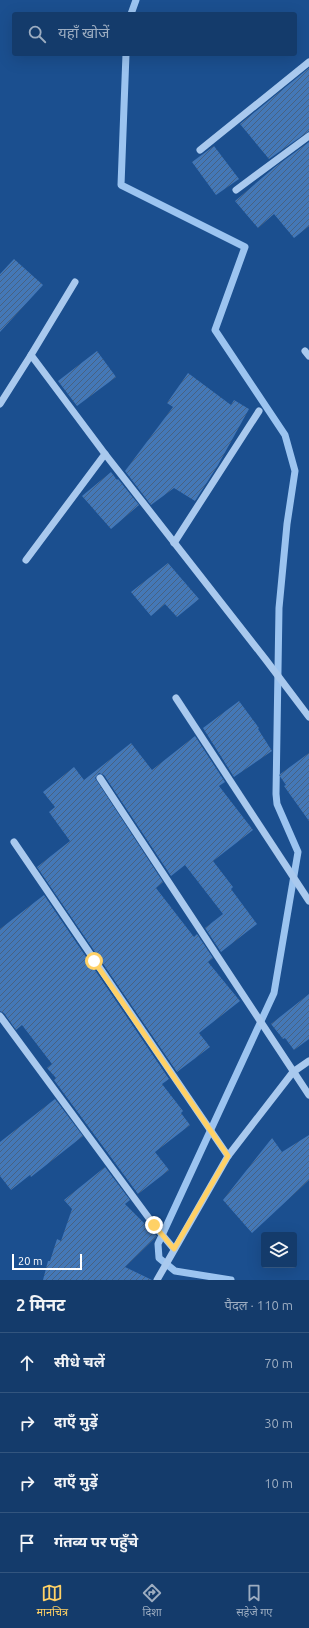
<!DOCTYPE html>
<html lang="hi">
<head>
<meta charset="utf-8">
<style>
  :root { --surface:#143b6b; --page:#1d4271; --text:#f1f3f6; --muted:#9dadc1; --line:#33557e; --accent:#ffd166 }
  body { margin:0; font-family:Ubuntu,"Noto Sans Devanagari",sans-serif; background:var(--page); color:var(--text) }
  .controls { position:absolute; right:12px; bottom:12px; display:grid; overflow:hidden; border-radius:4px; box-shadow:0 4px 16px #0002 }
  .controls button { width:36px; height:36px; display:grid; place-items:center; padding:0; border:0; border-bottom:1px solid var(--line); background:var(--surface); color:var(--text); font:20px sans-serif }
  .scale { position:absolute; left:12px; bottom:10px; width:70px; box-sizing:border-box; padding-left:4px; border:2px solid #fff; border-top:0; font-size:11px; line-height:14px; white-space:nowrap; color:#fff; -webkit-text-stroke:3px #1b4f8f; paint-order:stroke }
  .stop { position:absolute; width:12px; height:12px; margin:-9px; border:3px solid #ffd166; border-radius:50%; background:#fff }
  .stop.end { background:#ffd166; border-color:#fff; box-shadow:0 1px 4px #0008 }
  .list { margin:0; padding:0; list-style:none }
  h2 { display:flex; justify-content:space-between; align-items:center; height:52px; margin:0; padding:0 16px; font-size:17px }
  h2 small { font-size:13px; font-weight:400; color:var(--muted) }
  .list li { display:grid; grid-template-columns:26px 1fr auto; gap:12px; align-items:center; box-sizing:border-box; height:60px; padding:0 16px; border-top:1px solid var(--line) }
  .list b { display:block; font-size:15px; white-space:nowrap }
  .list em { font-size:13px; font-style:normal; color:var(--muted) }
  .icon { flex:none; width:22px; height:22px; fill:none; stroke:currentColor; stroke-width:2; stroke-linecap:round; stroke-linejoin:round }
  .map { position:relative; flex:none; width:309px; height:1280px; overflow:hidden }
  .search { position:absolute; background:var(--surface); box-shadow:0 4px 16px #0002; left:12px; right:12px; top:12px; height:44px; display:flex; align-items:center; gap:10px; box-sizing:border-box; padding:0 14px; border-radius:4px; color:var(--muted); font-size:15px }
  .sheet { height:292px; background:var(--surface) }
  nav { display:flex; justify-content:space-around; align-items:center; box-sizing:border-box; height:56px; border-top:1px solid var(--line); background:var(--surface); font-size:11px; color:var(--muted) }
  nav a { display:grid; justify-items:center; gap:2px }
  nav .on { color:var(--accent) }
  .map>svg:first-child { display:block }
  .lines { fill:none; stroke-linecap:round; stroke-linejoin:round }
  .stream { stroke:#9cc4f0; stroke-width:7 }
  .building { fill:url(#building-hatch) }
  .minor { stroke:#a9c9ee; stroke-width:7 }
  .route { stroke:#ffd166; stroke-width:5 }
</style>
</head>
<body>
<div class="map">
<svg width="309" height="1280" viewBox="0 0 309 1280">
  <defs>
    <pattern id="building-hatch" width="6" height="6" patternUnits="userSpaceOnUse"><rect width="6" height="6" fill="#4478b7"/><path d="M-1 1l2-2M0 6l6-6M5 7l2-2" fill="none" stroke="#486282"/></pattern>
  </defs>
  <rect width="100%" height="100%" fill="#1b4f8f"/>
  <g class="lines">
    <g class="stream">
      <path d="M 131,14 L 136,0"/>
      <path d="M 126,54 L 121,185 L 245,247 L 215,330 L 285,435 L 295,471 L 287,524 L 279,608 L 276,794 L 277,804 L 298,852 L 274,993 L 158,1244 L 159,1258 L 175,1271 L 231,1280"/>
    </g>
  </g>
  <g class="building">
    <path d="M 309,68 L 309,131 L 269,159 L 240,124 Z"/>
    <path d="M 309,142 L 309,226 L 294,238 L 274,214 L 258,228 L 235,201 L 275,167 Z"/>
    <path d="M 214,146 L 239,179 L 216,195 L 192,162 Z"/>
    <path d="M 14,259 L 43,285 L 0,332 L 0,274 Z"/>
    <path d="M 97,351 L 116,377 L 77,406 L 58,381 Z"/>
    <path d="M 188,373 L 231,405 L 234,400 L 249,409 L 218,465 L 195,501 L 174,488 L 151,505 L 125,471 L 173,407 L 167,403 Z"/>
    <path d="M 111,472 L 117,480 L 118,479 L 139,505 L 111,529 L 82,496 Z"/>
    <path d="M 168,563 L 199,599 L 177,617 L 165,604 L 151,616 L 131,592 Z"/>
    <path d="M 239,701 L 259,728 L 258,729 L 272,751 L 234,777 L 203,728 Z"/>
    <path d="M 195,736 L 225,782 L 219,786 L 253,830 L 213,861 L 233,887 L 231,889 L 257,924 L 221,952 L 205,928 L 223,914 L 185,865 L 171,876 L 104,775 L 99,773 L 95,778 L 163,882 L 156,888 L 194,937 L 197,934 L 213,958 L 208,962 L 240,1001 L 199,1033 L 210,1047 L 177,1072 L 37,867 L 70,841 L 49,812 L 55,807 L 43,792 L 74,767 L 84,780 L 131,743 L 152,770 Z"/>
    <path d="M 309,753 L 309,821 L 284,786 L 286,785 L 279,775 Z"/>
    <path d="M 44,895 L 169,1079 L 162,1084 L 183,1111 L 181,1113 L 190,1125 L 155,1152 L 169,1170 L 138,1194 L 54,1080 L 56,1078 L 47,1068 L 52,1064 L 22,1025 L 16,1030 L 4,1013 L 0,1011 L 0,929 Z"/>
    <path d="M 309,994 L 309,1039 L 294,1050 L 285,1038 L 283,1039 L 271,1024 Z"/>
    <path d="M 55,1099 L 83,1136 L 31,1177 L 30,1175 L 11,1190 L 0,1176 L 0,1142 Z"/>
    <path d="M 309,1135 L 309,1180 L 252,1233 L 223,1200 L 272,1138 L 282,1152 Z"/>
    <path d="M 105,1167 L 130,1200 L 125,1204 L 157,1236 L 125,1267 L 152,1280 L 43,1280 L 48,1261 L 50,1261 L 57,1239 L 61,1241 L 72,1209 L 64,1200 Z"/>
  </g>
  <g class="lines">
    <g class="minor">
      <path d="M 200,150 L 309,62"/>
      <path d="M 236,190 L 309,136"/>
      <path d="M 305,351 L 309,356"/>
      <path d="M 31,355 L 75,282"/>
      <path d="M 0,404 L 31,355 L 105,454 L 266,660 L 309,717"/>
      <path d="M 174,543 L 259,411"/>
      <path d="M 26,560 L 105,454"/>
      <path d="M 176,698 L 309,901"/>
      <path d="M 100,778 L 309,1095"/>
      <path d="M 14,842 L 228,1156"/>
      <path d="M 0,1016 L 154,1225 L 174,1249"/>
      <path d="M 157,1280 L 228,1156 L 293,1072 L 309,1061"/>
    </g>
  </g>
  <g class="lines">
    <path class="route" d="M 94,961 L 228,1156 L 174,1249 L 154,1225"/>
  </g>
</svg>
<div class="controls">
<button><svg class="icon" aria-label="layers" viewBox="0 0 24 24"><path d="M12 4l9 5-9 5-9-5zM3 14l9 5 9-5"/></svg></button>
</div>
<div class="scale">20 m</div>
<div class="stop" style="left:94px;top:961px"></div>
<div class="stop end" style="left:154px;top:1225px"></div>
<div class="search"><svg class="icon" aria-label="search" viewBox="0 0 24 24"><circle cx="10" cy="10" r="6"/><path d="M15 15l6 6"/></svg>यहाँ खोजें</div>
</div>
<section class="sheet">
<h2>2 मिनट<small>पैदल · 110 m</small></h2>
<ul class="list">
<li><svg class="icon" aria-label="ahead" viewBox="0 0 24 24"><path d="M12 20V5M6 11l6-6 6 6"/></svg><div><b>सीधे चलें</b></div><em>70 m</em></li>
<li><svg class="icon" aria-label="right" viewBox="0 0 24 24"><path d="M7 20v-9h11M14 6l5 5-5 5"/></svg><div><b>दाएँ मुड़ें</b></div><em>30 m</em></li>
<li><svg class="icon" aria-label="right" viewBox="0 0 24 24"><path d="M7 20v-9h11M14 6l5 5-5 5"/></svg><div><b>दाएँ मुड़ें</b></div><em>10 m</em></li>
<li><svg class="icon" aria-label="arrive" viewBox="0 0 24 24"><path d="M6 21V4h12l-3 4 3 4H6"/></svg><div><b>गंतव्य पर पहुँचे</b></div></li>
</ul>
</section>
<nav>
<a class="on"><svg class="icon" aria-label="map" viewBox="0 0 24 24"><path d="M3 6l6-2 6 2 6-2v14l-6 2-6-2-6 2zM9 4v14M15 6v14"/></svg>मानचित्र</a>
<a><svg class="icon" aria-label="directions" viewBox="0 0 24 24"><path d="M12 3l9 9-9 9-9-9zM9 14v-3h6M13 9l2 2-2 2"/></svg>दिशा</a>
<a><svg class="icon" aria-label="saved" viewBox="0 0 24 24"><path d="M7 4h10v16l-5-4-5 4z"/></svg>सहेजे गए</a>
</nav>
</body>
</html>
